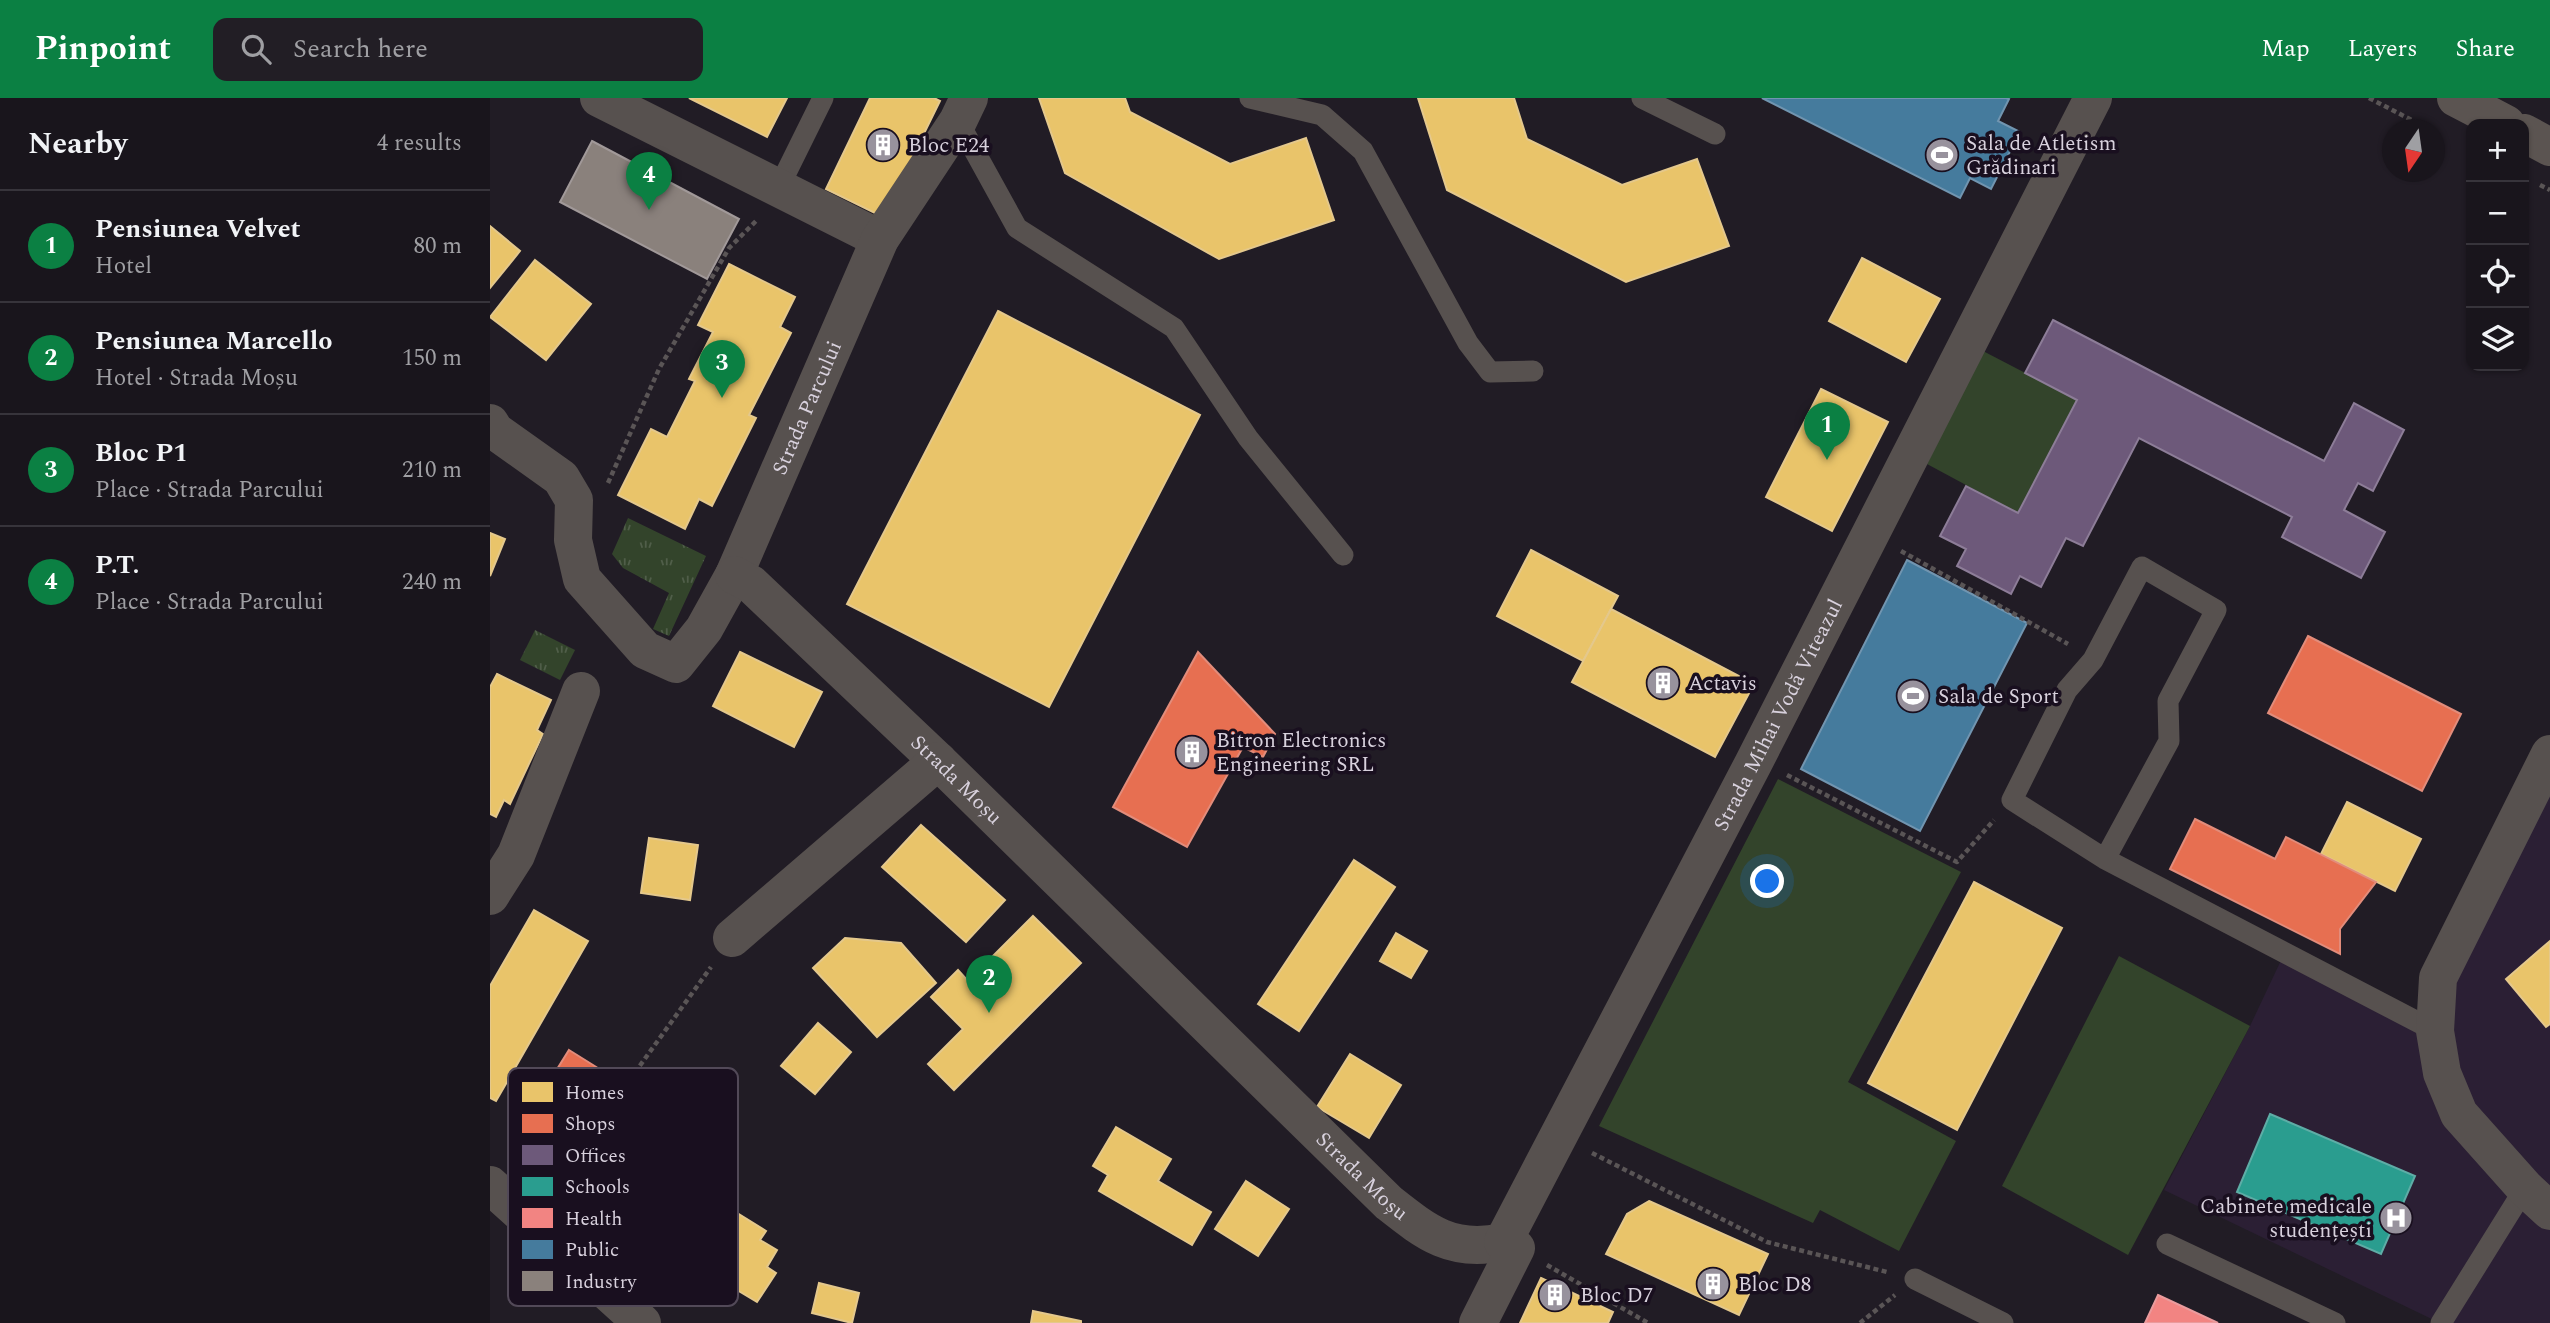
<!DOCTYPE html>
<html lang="en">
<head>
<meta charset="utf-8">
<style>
  :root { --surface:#19151c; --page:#221e25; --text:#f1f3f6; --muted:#9f9fa3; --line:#37343b; --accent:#0b8043 }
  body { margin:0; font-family:Spectral,serif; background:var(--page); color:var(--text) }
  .controls { position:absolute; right:21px; top:21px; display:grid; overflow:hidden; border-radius:14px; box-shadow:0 2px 5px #0004 }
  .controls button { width:63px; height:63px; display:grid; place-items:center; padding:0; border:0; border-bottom:2px solid var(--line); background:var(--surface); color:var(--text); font:35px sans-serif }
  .compass { position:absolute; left:1892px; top:21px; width:63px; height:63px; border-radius:50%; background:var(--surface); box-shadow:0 2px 5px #0004; rotate:193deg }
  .you { position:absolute; left:1278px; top:784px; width:24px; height:24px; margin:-18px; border:5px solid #fff; border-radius:50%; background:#1a73e8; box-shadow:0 0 0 10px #1a73e833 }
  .badge { display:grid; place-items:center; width:46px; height:46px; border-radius:50%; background:var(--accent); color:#fff; font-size:23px; font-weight:700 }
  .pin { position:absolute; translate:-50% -58px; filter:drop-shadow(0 2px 4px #0008) }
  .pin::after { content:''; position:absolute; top:37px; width:24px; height:21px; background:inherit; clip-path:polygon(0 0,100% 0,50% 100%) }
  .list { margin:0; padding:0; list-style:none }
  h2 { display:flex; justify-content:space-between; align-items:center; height:91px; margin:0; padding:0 28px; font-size:30px }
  h2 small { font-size:23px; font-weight:400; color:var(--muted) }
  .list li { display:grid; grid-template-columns:46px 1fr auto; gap:21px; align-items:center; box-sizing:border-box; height:112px; padding:0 28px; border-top:2px solid var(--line) }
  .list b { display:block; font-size:26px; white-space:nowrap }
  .list p { margin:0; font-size:23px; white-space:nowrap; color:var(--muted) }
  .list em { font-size:23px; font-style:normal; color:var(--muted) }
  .icon { flex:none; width:38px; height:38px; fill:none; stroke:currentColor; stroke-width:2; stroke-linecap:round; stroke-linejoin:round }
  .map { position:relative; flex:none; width:2060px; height:1225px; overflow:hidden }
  header { display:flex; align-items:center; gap:42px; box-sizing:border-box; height:98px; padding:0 35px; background:var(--accent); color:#fff }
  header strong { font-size:33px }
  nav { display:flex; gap:38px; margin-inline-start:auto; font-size:24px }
  .search { width:490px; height:63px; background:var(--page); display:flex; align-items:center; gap:18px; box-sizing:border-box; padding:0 24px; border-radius:14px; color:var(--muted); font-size:26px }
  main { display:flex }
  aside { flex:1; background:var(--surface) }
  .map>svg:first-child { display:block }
  .built { fill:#2b1f34 }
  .grass { fill:url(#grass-tufts) }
  .pitch { fill:#33442b }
  .homes { fill:#e9c46a; stroke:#e4c88c; stroke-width:2 }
  .shops { fill:#e76f51; stroke:#e28c7b; stroke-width:2 }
  .offices { fill:#6d597a; stroke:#8d7d98; stroke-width:2 }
  .schools { fill:#2a9d8f; stroke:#5eada6; stroke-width:2 }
  .health { fill:#f28482; stroke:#ea9b9d; stroke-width:2 }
  .public { fill:#457b9d; stroke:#7195b0; stroke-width:2 }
  .industry { fill:#8a817c; stroke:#a19999; stroke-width:2 }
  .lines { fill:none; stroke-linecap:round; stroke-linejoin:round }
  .path { stroke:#5a5556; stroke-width:4.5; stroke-dasharray:5 3.5; stroke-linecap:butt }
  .service { stroke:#57514f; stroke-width:21 }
  .minor { stroke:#57514f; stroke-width:38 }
  .tertiary { stroke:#57514f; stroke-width:38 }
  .secondary { stroke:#5b5451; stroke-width:38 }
  .labels { text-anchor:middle; stroke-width:7; stroke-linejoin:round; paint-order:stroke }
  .poi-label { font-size:21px; fill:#d8d1dd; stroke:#190f1f; text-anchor:start }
  .street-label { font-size:21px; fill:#d8d1dd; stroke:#190f1f }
  .key { fill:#190f1f; stroke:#524958; stroke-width:2 }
  .key-label { font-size:19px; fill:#d8d1dd }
</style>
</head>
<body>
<header>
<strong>Pinpoint</strong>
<div class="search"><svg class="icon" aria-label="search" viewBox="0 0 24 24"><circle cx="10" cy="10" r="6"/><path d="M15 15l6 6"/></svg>Search here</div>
<nav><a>Map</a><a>Layers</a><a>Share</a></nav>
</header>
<main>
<aside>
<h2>Nearby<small>4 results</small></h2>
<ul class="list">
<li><span class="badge">1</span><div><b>Pensiunea Velvet</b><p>Hotel</p></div><em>80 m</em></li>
<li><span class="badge">2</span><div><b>Pensiunea Marcello</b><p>Hotel · Strada Moșu</p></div><em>150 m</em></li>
<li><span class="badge">3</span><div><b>Bloc P1</b><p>Place · Strada Parcului</p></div><em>210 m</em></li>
<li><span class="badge">4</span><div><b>P.T.</b><p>Place · Strada Parcului</p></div><em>240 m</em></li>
</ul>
</aside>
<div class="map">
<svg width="2060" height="1225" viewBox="0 0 2060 1225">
  <defs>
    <pattern id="grass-tufts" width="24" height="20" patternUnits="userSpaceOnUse" patternTransform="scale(1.75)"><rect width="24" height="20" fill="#33442b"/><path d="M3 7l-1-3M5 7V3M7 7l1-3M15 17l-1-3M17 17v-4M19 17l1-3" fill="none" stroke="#505e49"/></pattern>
  </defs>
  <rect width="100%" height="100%" fill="#211c25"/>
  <path class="built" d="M 2060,656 L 2060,1225 L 1950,1225 L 1674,1092 L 1760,928 L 1794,856 L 1944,933 Z"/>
  <g class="grass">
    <path d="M 138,420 L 216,458 L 179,538 L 163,531 L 179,495 L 133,470 L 122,456 Z"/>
    <path d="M 45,532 L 85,552 L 70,582 L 30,562 Z"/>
  </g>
  <g class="pitch">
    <path d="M 1493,253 L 1587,302 L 1528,415 L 1437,366 Z"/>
    <path d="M 1288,681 L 1471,774 L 1358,984 L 1466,1043 L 1409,1153 L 1330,1112 L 1323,1125 L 1109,1028 Z"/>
    <path d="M 1629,858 L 1760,928 L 1638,1157 L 1512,1088 Z"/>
  </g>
  <g class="homes">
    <path d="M 199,0 L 297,0 L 277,39 Z"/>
    <path d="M 380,0 L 444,0 L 450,3 L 393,119 L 336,91 Z"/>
    <path d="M 549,0 L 635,0 L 640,14 L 740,66 L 816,40 L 844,122 L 729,161 L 575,75 Z"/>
    <path d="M 928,0 L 1024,0 L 1037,41 L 1132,87 L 1207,61 L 1239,148 L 1136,184 L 957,92 Z"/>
    <path d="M 0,128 L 30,153 L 0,190 Z"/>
    <path d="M 1372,160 L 1450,201 L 1416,264 L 1339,223 Z"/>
    <path d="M 45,162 L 101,206 L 56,262 L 0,219 Z"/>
    <path d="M 239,166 L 305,199 L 290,229 L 301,235 L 259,317 L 266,320 L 222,408 L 209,401 L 195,431 L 128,397 L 161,331 L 177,339 L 205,283 L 199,281 L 223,234 L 208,227 Z"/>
    <path d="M 508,213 L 710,317 L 559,609 L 357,506 Z"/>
    <path d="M 1331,291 L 1398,324 L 1342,433 L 1276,399 Z"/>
    <path d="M 0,435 L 15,441 L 0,478 Z"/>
    <path d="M 1041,452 L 1128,498 L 1093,563 L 1007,518 Z"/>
    <path d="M 1121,511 L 1264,586 L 1225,659 L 1082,584 Z"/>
    <path d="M 250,554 L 332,594 L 304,649 L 223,608 Z"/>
    <path d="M 7,576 L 61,602 L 47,632 L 53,636 L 20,706 L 14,702 L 6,719 L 0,716 L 0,589 Z"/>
    <path d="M 1857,704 L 1931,741 L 1905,793 L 1831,756 Z"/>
    <path d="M 431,727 L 515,802 L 476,844 L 392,769 Z"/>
    <path d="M 159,740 L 208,747 L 200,802 L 151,795 Z"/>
    <path d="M 864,762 L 905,789 L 809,933 L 768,906 Z"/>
    <path d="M 1484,784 L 1572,830 L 1467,1032 L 1378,985 Z"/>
    <path d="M 44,812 L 98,843 L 6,1003 L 0,1000 L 0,888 Z"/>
    <path d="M 543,818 L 591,865 L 464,992 L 438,966 L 473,931 L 441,899 L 468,872 L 478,883 Z"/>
    <path d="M 906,835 L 937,853 L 921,880 L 890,863 Z"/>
    <path d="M 355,840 L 411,845 L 446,885 L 387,939 L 323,870 Z"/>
    <path d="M 2060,843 L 2060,926 L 2056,929 L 2016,881 Z"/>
    <path d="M 328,925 L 361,954 L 325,996 L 291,968 Z"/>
    <path d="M 860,956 L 911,987 L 879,1040 L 827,1009 Z"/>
    <path d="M 626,1029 L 681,1061 L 668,1083 L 721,1114 L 702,1147 L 609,1093 L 618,1077 L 603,1068 Z"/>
    <path d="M 756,1083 L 799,1111 L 768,1158 L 725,1131 Z"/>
    <path d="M 1159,1103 L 1278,1156 L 1249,1217 L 1116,1156 L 1137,1116 Z"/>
    <path d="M 244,1113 L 276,1133 L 270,1142 L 287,1152 L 277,1169 L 286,1175 L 267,1204 L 237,1186 L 230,1196 L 203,1179 Z"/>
    <path d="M 1051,1180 L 1123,1214 L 1118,1225 L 1030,1225 Z"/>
    <path d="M 329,1185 L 369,1195 L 362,1225 L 322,1215 Z"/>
    <path d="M 543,1213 L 591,1223 L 591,1225 L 541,1225 Z"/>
  </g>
  <g class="shops">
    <path d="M 1818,538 L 1971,616 L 1932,693 L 1778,615 Z"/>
    <path d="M 708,554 L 785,636 L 773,659 L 753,649 L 697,749 L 623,709 Z"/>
    <path d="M 1705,721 L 1785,761 L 1796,739 L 1886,784 L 1850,831 L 1850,856 L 1680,771 Z"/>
    <path d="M 79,952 L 127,982 L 94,1036 L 46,1005 Z"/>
  </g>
  <path class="offices" d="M 1563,222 L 1834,363 L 1864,305 L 1914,332 L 1883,393 L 1868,385 L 1854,412 L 1895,434 L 1871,480 L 1792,439 L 1802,419 L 1649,340 L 1593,448 L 1576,440 L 1551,489 L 1530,478 L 1521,496 L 1467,468 L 1476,451 L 1450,438 L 1476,388 L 1528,415 L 1587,302 L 1535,275 Z"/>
  <path class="schools" d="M 1780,1016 L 1925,1078 L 1891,1156 L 1747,1094 Z"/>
  <path class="health" d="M 1668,1197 L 1728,1225 L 1655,1225 Z"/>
  <g class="public">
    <path d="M 1272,0 L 1516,0 L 1519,1 L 1508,23 L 1530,34 L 1501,91 L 1480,80 L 1470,100 Z"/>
    <path d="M 1417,462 L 1537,525 L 1430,733 L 1311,671 Z"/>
  </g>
  <path class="industry" d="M 102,43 L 249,121 L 217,181 L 70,104 Z"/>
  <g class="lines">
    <g class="path">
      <path d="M 1879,0 L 1941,32"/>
      <path d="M 2050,87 L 2060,92"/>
      <path d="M 118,385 L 169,271 L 239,150 L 268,121"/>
      <path d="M 1411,453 L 1578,546"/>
      <path d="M 1297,677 L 1467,764 L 1504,722"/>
      <path d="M 1102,1055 L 1277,1144 L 1397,1174"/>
      <path d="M 65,1095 L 141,980 L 221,869"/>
      <path d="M 1057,1167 L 1158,1225"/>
      <path d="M 1370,1225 L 1405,1197"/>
    </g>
    <g class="service">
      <path d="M 760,0 L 832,17 L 873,53 L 978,245 L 1000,274 L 1043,273"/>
      <path d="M 1152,0 L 1225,36"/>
      <path d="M 468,23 L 527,130 L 684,230 L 758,340 L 853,457"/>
      <path d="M 288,91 L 333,0"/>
      <path d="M 1615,761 L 1679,643 L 1678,603 L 1726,512 L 1652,469 L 1603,562 L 1577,592 L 1522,702 L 1615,761 L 1945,933"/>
      <path d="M 1677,1146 L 1845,1225"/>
      <path d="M 1425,1181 L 1513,1225"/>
      <path d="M 1951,1225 L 2035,1090"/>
    </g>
    <g class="minor">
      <path d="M 109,0 L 390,141"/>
      <path id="s1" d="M 0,325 L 5,333 L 71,380 L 84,402 L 83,442 L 92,481 L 155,552 L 186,566 L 214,531 L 244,477 L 390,141 L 468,23 L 479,0"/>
      <path id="s2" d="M 244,477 L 261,486 L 448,663 L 899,1105 C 937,1135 962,1155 1013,1144"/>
      <path d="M 2060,656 L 1948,880 L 1945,933 L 1952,975 L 1969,1016 L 2035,1090 L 2060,1113"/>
      <path d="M 0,798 L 26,757 L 91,593"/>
      <path d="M 242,840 L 448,663"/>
      <path id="s3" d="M 988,1225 L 1026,1150 L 1013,1144 L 1263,666 L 1603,0"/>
    </g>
    <path class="tertiary" d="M 0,1087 L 152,1225"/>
    <g class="secondary">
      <path d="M 1966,0 L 2016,26"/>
      <path d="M 2034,35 L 2060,49"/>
    </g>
  </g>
  <defs>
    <symbol id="building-disc" viewBox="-11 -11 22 22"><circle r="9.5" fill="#98929d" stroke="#190f1f"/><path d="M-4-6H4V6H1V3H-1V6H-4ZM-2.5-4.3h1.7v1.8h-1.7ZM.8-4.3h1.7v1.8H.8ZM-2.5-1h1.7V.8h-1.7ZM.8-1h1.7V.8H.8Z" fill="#fff"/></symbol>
    <symbol id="stadium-disc" viewBox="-11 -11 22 22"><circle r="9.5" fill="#98929d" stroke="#190f1f"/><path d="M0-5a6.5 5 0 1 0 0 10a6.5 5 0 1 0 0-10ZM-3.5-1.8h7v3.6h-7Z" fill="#fff"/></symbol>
    <symbol id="hospital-disc" viewBox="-11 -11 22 22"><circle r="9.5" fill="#98929d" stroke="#190f1f"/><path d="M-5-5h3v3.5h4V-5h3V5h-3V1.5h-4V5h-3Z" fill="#fff"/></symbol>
  </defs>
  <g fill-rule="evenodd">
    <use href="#building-disc" x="374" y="28" width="38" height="38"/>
    <use href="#stadium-disc" x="1433" y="38" width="38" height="38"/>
    <use href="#building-disc" x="1154" y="566" width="38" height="38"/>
    <use href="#stadium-disc" x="1404" y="579" width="38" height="38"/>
    <use href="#building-disc" x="683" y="635" width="38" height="38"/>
    <use href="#hospital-disc" x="1887" y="1101" width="38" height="38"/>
    <use href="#building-disc" x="1204" y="1167" width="38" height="38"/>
    <use href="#building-disc" x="1046" y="1178" width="38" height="38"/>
  </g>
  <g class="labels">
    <g class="poi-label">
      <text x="1476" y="52">Sala de Atletism<tspan x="1476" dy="24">Grădinari</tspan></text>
      <text x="418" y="54">Bloc E24</text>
      <text x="1198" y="592">Actavis</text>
      <text x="1448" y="605">Sala de Sport</text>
      <text x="726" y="649">Bitron Electronics<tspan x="726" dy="24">Engineering SRL</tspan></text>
      <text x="1882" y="1115" text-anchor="end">Cabinete medicale<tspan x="1882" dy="24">studențești</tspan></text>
      <text x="1248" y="1193">Bloc D8</text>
      <text x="1090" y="1204">Bloc D7</text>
    </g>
    <g class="street-label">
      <text dy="7" stroke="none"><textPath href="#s1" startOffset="614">Strada Parcului</textPath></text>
      <text dy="7" stroke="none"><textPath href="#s3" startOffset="693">Strada Mihai Vodă Viteazul</textPath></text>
      <text dy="7" stroke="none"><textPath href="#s2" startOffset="303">Strada Moșu</textPath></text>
      <text dy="7" stroke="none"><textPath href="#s2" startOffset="870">Strada Moșu</textPath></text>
    </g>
  </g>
  <rect x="18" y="970" width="230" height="238" rx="10" class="key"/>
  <rect x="32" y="984" width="31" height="20" fill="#e9c46a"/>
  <rect x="32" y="1016" width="31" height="19" fill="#e76f51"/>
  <rect x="32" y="1047" width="31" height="20" fill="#6d597a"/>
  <rect x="32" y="1079" width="31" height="19" fill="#2a9d8f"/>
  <rect x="32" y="1110" width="31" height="20" fill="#f28482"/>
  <rect x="32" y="1142" width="31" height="19" fill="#457b9d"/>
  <rect x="32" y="1173" width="31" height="20" fill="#8a817c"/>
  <g class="key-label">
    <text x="75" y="1001">Homes</text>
    <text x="75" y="1032">Shops</text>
    <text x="75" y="1064">Offices</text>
    <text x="75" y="1095">Schools</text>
    <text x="75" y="1127">Health</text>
    <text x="75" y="1158">Public</text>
    <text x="75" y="1190">Industry</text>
  </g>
</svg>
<div class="controls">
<button>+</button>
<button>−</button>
<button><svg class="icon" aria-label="locate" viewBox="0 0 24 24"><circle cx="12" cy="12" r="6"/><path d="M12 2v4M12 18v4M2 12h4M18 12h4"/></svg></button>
<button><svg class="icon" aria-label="layers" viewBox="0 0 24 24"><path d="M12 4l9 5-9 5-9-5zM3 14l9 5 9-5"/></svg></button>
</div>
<svg class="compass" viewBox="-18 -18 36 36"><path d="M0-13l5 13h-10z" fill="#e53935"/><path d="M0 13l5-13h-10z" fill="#9f9fa3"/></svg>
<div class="you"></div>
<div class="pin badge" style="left:1337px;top:362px">1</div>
<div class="pin badge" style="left:499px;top:915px">2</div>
<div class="pin badge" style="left:232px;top:300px">3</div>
<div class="pin badge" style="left:159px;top:112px">4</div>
</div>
</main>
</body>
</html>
